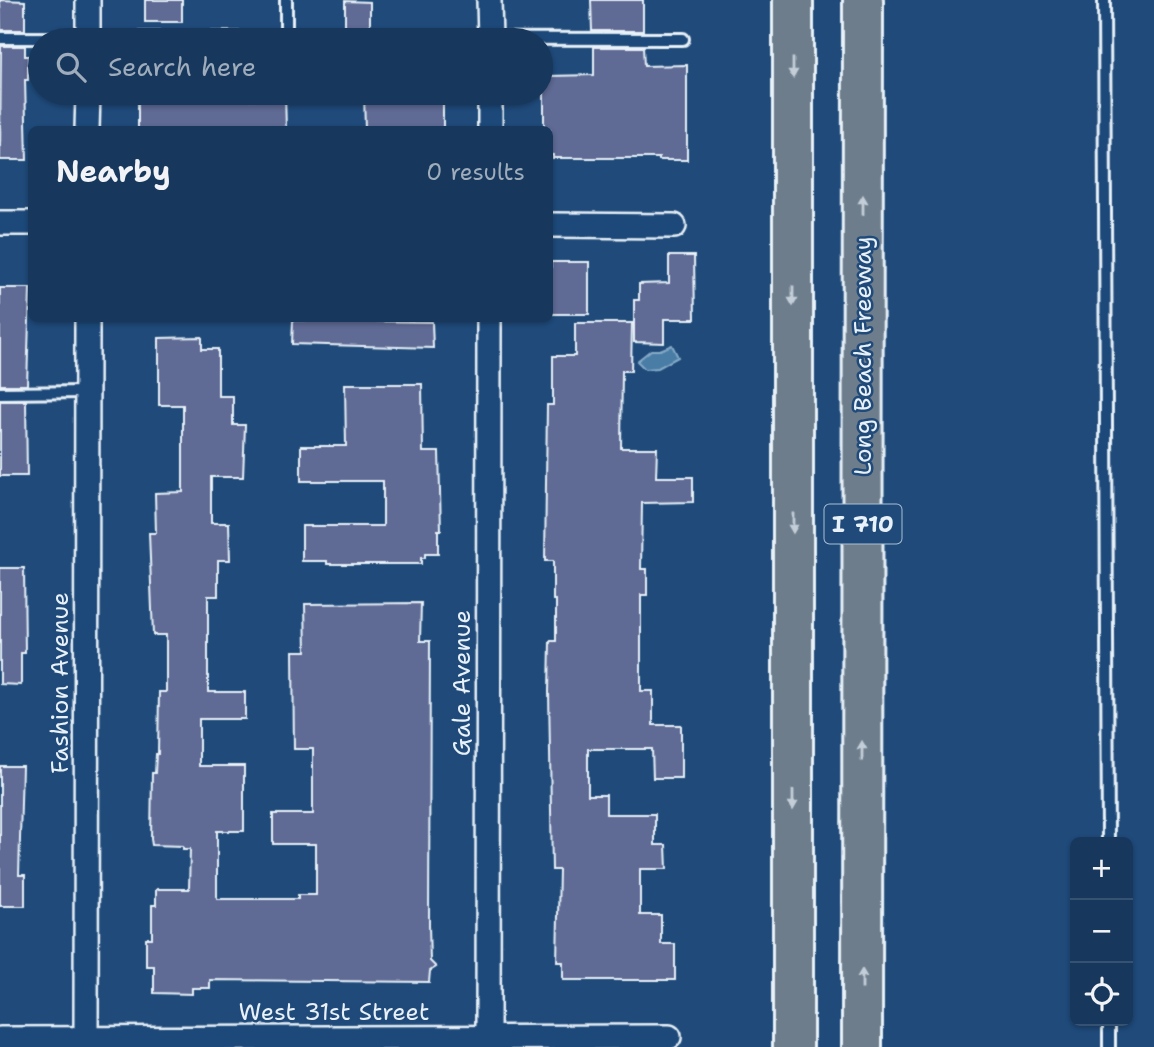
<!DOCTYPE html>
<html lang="en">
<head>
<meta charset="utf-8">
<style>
  :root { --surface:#17385c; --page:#244365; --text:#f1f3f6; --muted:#9eacbb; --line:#365272 }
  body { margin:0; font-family:"Shantell Sans",sans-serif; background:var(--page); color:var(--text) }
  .controls { position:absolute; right:21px; bottom:21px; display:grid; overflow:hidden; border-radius:10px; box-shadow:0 2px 5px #0004 }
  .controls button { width:63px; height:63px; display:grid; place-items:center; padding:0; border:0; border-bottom:2px solid var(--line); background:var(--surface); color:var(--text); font:35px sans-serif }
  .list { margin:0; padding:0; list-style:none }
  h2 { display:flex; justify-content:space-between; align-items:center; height:91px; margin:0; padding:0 28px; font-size:30px }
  h2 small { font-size:23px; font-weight:400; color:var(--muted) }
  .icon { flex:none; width:38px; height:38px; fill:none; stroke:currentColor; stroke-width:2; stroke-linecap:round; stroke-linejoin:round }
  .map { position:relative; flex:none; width:1154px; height:1047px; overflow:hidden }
  .search { position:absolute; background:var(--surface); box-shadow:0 2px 5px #0004; left:28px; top:28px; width:525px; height:77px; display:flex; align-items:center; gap:18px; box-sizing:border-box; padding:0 24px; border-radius:38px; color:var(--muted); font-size:26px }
  .panel { position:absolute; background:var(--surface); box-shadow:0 2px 5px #0004; left:28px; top:126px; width:525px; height:196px; border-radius:10px }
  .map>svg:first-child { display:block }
  .water { fill:#487da6; stroke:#88abc7; stroke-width:2 }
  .building { fill:#5f6a95; stroke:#e8f1f8; stroke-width:2 }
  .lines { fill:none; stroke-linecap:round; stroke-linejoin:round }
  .lane-casing { stroke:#e8f1f8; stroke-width:16 }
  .street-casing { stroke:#e8f1f8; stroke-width:28 }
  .highway-casing { stroke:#e8f1f8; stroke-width:44 }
  .lane { stroke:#1f4a7a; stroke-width:10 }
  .street { stroke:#1f4a7a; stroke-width:23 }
  .highway { stroke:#6d7d8c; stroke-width:38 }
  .oneway { fill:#c3ced8 }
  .labels { text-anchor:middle; stroke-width:5; stroke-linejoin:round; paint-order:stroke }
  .shield { fill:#1f4a7a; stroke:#acbfd2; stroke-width:2 }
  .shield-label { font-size:23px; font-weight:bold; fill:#e8f1f8 }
  .street-label { font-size:24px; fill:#e8f1f8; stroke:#1f4a7a }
</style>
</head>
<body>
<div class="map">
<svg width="1154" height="1047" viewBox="0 0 1154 1047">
  <rect width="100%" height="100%" fill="#1f4a7a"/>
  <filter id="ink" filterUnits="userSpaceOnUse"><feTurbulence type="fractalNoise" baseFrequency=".0143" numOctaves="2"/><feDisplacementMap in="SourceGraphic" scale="14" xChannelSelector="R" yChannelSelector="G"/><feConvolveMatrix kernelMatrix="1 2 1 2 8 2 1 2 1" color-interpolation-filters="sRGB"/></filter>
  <g filter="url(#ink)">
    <path class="water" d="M 672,345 L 678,357 L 658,368 L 645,369 L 637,361 L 651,350 L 660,350 Z"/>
    <g class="building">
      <path d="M 0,0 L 25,1 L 25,30 L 1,30 Z"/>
      <rect x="145" y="0" width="37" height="22"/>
      <path d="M 591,0 L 643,0 L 643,31 L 592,31 Z"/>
      <path d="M 345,1 L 370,2 L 370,30 L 345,30 Z"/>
      <path d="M 1,46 L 25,46 L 25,56 L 28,56 L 28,80 L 25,80 L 27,160 L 0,160 Z"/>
      <path d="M 594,47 L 643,47 L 644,66 L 687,65 L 687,160 L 659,160 L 659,158 L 553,158 L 553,155 L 550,155 L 550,130 L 544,130 L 544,83 L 548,83 L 548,76 L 594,75 Z"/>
      <path d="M 138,93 L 192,93 L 192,100 L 257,99 L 257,93 L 285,93 L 286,130 L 138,130 Z"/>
      <path d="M 364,93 L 443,93 L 443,130 L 365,130 Z"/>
      <path d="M 669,256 L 694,256 L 695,319 L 664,319 L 664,343 L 634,342 L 634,300 L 639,300 L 639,284 L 669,283 Z"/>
      <path d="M 551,262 L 589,262 L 589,314 L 550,314 Z"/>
      <path d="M 0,288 L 30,288 L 27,385 L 0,385 Z"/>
      <path d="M 293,320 L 432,322 L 433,348 L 292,344 Z"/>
      <path d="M 575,323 L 632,323 L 631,371 L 622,371 L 621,448 L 657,448 L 656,477 L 693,477 L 693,502 L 642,503 L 641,569 L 647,569 L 647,595 L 641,595 L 641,691 L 653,691 L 653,725 L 681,725 L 681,778 L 653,778 L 652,749 L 588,749 L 588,795 L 606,795 L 606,814 L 655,814 L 655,845 L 666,845 L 667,869 L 640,869 L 640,915 L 661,915 L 661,944 L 675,944 L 675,980 L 563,980 L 563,962 L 557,962 L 559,870 L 552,870 L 549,692 L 550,641 L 556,641 L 556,600 L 553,600 L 553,561 L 545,561 L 547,405 L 553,405 L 553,356 L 575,356 Z"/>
      <path d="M 202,337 L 202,349 L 218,349 L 218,396 L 233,396 L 233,425 L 245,425 L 243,477 L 211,477 L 211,523 L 229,523 L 230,560 L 218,560 L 218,596 L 208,596 L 208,692 L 245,692 L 245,719 L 199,719 L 199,766 L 244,766 L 244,831 L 217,831 L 217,899 L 298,899 L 298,895 L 316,895 L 316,844 L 273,844 L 273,814 L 313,814 L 313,749 L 294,749 L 293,651 L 306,651 L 305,604 L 421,603 L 420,641 L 430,641 L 429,925 L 430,961 L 436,967 L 430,971 L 429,982 L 210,980 L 210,988 L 192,988 L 192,994 L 154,993 L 154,966 L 146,966 L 146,938 L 152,938 L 152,905 L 156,905 L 156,890 L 158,889 L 189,889 L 190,849 L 183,849 L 183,846 L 152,845 L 151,839 L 152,773 L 155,773 L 156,754 L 158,754 L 159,692 L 166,692 L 166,635 L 153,635 L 149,533 L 156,533 L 155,493 L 183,492 L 183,405 L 159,405 L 159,338 Z"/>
      <path d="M 345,384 L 422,384 L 423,452 L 439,452 L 441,530 L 438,530 L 438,554 L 425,554 L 425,558 L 421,558 L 421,564 L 327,564 L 327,561 L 302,561 L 302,526 L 383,526 L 383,481 L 301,481 L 301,446 L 346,446 Z"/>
      <path d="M 0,401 L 26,401 L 27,476 L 0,476 Z"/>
      <path d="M 0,568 L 24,568 L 25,653 L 21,653 L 21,685 L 0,684 Z"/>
      <path d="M 0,766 L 22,766 L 19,875 L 25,875 L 25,906 L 0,906 Z"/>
    </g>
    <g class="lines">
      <defs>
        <g id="lane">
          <path d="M 286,0 L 286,38"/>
          <path d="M 1104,0 L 1108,842"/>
          <path d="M 0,38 L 683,39"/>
          <path d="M 0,393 L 87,392"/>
          <path d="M 1109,1021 L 1109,1047"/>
        </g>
        <g id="street">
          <path d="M 489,0 L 490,40"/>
          <path d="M 88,40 L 88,0"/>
          <path d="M 490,93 L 490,130"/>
          <path d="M 87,130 L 88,93"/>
          <path d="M 0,223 L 32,223"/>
          <path d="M 550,225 L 674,226"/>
          <path d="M 0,1039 L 669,1037"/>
          <path d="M 86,1047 L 87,318"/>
          <path d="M 488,1047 L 489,318"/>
        </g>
        <g id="highway">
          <path d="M 793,0 L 793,1047"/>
          <path d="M 862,1047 L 863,0"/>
        </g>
      </defs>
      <use href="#lane" class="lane-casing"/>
      <use href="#street" class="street-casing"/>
      <use href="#highway" class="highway-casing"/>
      <use href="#lane" class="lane"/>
      <use href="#street" class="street"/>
      <use href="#highway" class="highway"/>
    </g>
    <defs><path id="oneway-solid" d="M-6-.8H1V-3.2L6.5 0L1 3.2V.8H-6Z" transform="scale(1.75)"/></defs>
    <g class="oneway">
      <use href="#oneway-solid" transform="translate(793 68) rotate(90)"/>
      <use href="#oneway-solid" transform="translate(863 205) rotate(-90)"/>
      <use href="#oneway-solid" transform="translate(793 296) rotate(90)"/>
      <use href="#oneway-solid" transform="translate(793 523) rotate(90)"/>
      <use href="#oneway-solid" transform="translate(862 751) rotate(-90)"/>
      <use href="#oneway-solid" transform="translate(793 800) rotate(90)"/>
      <use href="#oneway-solid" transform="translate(862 979) rotate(-90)"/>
    </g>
  </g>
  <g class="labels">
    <rect class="shield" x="824.5" y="504.5" width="77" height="39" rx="5"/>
    <g class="shield-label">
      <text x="863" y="532">I 710</text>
    </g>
    <g class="street-label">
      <text transform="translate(863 356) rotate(-90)" y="8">Long Beach Freeway</text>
      <text transform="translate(60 683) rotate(-90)" y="8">Fashion Avenue</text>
      <text transform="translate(462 683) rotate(-90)" y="8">Gale Avenue</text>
      <text x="334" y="1020">West 31st Street</text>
    </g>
  </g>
</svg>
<div class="controls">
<button>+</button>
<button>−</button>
<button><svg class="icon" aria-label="locate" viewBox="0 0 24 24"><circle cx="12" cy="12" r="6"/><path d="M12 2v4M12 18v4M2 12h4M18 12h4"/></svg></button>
</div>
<div class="search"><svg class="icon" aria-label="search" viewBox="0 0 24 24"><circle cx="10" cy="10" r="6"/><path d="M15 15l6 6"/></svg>Search here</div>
<section class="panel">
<h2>Nearby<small>0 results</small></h2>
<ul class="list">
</ul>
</section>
</div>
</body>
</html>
